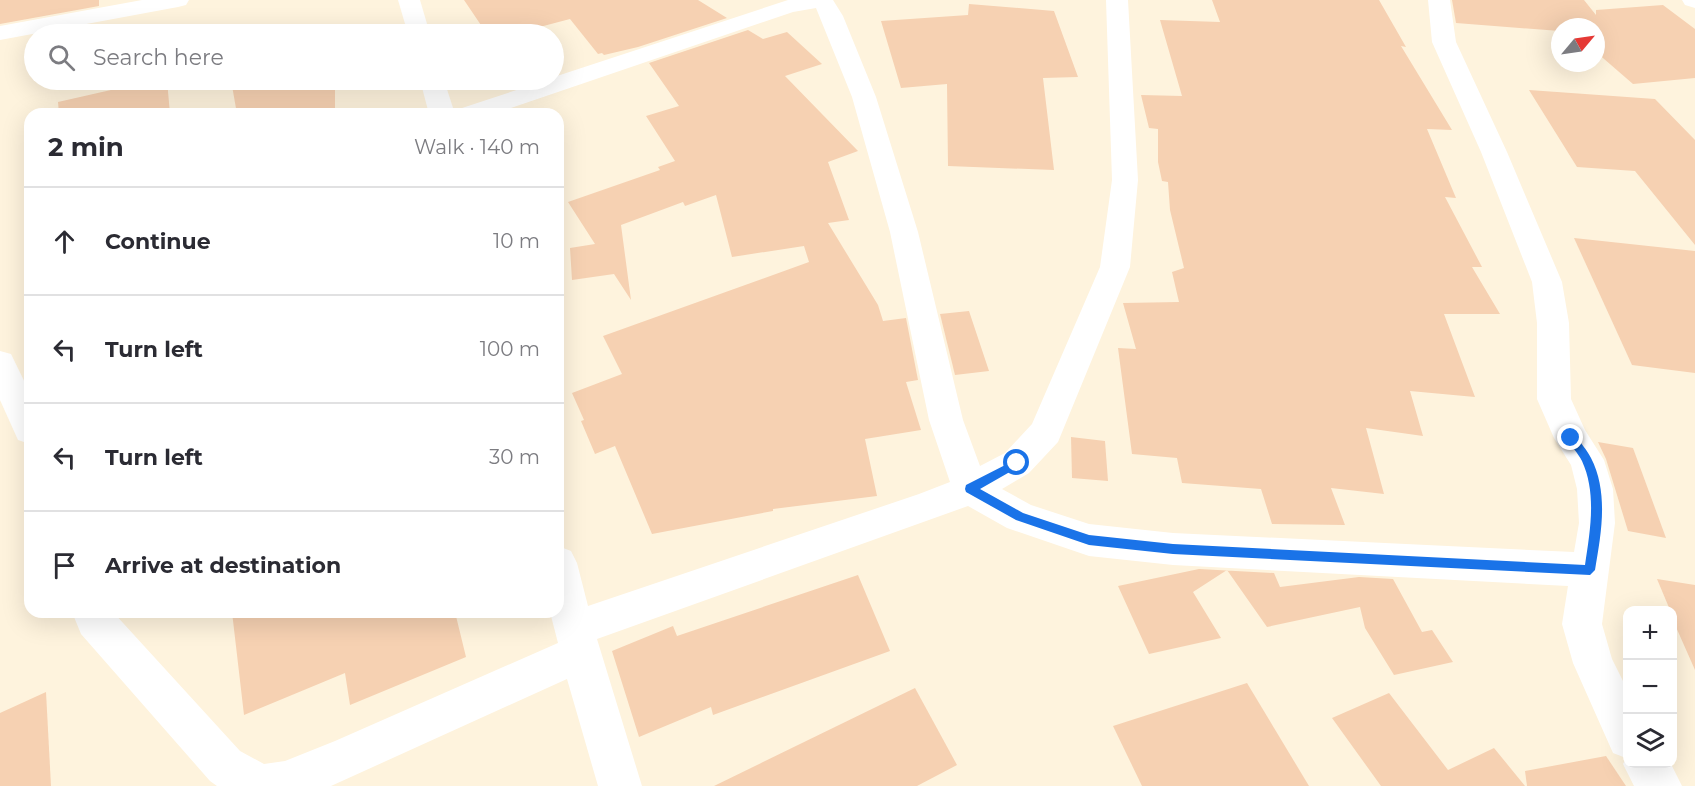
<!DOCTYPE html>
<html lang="en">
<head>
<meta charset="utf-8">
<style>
  :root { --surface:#fff; --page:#f2f2f3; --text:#2b2b33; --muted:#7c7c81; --line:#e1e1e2 }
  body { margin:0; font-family:Montserrat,sans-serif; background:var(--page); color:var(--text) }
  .controls { position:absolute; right:18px; bottom:18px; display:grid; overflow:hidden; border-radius:12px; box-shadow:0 6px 24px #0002 }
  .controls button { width:54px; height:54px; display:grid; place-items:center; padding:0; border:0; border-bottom:2px solid var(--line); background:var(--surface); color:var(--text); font:30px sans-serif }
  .compass { position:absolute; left:1551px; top:18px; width:54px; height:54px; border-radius:50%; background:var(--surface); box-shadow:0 6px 24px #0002; rotate:61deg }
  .stop { position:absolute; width:18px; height:18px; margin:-14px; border:4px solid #1a73e8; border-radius:50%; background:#fff }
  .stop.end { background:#1a73e8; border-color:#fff; box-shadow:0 2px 6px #0008 }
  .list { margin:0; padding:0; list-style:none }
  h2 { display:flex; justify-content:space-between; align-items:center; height:78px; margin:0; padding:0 24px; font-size:26px }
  h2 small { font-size:20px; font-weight:400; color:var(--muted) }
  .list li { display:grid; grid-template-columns:39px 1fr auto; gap:18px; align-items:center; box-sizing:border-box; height:108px; padding:0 24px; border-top:2px solid var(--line) }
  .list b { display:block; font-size:22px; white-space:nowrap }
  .list em { font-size:20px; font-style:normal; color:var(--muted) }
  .icon { flex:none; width:33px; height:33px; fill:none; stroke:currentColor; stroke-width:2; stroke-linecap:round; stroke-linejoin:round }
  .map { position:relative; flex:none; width:1695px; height:786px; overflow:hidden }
  .search { position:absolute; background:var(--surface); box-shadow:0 6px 24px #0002; left:24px; top:24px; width:540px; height:66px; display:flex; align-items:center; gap:15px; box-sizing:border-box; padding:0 21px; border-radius:33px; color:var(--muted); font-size:22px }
  .panel { position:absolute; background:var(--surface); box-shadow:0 6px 24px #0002; left:24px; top:108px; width:540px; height:510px; border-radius:18px }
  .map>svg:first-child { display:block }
  .building { fill:#f6d1b2 }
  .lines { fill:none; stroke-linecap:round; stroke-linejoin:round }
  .minor { fill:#fff; fill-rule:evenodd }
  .route { fill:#1a73e8 }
</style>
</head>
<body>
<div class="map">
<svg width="1695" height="786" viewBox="0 0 1695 786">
  <rect width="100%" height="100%" fill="#fef3dd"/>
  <g class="building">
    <path d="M 0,0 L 99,0 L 99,6 L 0,24 Z"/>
    <path d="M 464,0 L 698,0 L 727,18 L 638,47 L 604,55 L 602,53 L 598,54 L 570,19 L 513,34 L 487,34 Z"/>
    <path d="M 1212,0 L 1379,0 L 1406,47 L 1401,46 L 1452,130 L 1427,129 L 1456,198 L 1445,197 L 1482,267 L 1472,267 L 1500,314 L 1444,314 L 1475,397 L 1410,391 L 1423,436 L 1366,428 L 1384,494 L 1331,488 L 1345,525 L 1272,524 L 1261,489 L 1182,483 L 1177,458 L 1132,454 L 1118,348 L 1136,349 L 1123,303 L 1179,302 L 1172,272 L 1184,268 L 1170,210 L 1168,182 L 1162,181 L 1158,162 L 1158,129 L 1149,128 L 1141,95 L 1182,96 L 1160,20 L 1220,22 Z"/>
    <path d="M 1452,0 L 1584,0 L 1596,15 L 1596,10 L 1663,5 L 1695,29 L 1695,78 L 1633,84 L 1596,52 L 1596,27 L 1560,27 L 1560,31 L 1456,23 Z"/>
    <path d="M 969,4 L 1054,11 L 1078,77 L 1043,78 L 1054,170 L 948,166 L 947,84 L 901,88 L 881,21 L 968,15 Z"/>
    <path d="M 99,24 L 99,34 L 42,34 Z"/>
    <path d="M 394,25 L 396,34 L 363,34 L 362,32 Z"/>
    <path d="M 748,30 L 763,39 L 787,32 L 822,64 L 785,76 L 858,151 L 828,162 L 849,220 L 828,223 L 878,305 L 883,321 L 906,318 L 918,380 L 906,382 L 921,430 L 865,439 L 877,496 L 773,509 L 773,511 L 652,534 L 615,446 L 595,454 L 581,421 L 584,420 L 572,393 L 622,374 L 603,336 L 809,262 L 804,246 L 732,257 L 716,195 L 685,206 L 683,202 L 621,225 L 631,300 L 614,274 L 572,280 L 570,248 L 595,244 L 568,202 L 660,170 L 658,167 L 675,161 L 646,116 L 679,106 L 649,63 Z"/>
    <path d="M 155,80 L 167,80 L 170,114 L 59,114 L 58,102 Z"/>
    <path d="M 231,80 L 335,80 L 335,114 L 237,114 Z"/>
    <path d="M 1529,90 L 1655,99 L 1695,140 L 1695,245 L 1635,171 L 1577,167 Z"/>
    <path d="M 1574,238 L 1695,251 L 1695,373 L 1632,365 Z"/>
    <path d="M 969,311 L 989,371 L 955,375 L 940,314 Z"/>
    <path d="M 1071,437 L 1105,441 L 1108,481 L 1072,478 Z"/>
    <path d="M 1598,442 L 1633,448 L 1666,538 L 1628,531 L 1606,459 Z"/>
    <path d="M 1199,569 L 1274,573 L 1280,587 L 1359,577 L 1393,579 L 1422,632 L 1432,630 L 1453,662 L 1394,675 L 1365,628 L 1360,607 L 1267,627 L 1227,570 L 1193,592 L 1221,638 L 1149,654 L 1118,586 Z"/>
    <path d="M 858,575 L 890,651 L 713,715 L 711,707 L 639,737 L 612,651 L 673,626 L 677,636 Z"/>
    <path d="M 1657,579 L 1695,585 L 1695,670 L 1672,618 L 1672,610 L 1670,610 Z"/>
    <path d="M 232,612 L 455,612 L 466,657 L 350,705 L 345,673 L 244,715 Z"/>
    <path d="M 1247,683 L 1309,786 L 1142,786 L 1113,726 Z"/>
    <path d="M 915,688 L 957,765 L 917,786 L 714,786 Z"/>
    <path d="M 46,692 L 51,786 L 0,786 L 0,713 Z"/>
    <path d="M 1389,693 L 1448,770 L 1494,748 L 1525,786 L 1381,786 L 1332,718 Z"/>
    <path d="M 1606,756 L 1626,786 L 1527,786 L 1525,771 Z"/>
  </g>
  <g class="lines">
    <g class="minor">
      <path d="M 142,0 L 189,0 L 186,5 L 178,7 L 0,40 L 0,26 Z"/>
      <path d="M 398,0 L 420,0 L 430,34 L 408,34 Z"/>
      <path d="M 788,0 L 833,0 L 843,16 L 876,97 L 918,232 L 963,420 L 980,466 L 1005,453 L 1032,424 L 1100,267 L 1112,180 L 1106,0 L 1128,0 L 1138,180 L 1130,267 L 1058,442 L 1029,473 L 1002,489 L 1031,505 L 1089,524 L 1173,533 L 1574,552 L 1579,523 L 1577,489 L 1571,465 L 1554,438 L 1537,399 L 1537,323 L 1532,282 L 1481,152 L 1432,42 L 1428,0 L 1450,0 L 1456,42 L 1507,152 L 1562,282 L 1569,323 L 1571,399 L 1585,430 L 1604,460 L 1613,489 L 1615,523 L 1602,624 L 1612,659 L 1628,691 L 1628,764 L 1671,764 L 1682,786 L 1634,786 L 1623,764 L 1626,758 L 1613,753 L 1573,663 L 1562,624 L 1568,586 L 1173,565 L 1089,556 L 1007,528 L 968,506 L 597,639 L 642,786 L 598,786 L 567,679 L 331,786 L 217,786 L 210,781 L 81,634 L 72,612 L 113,612 L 240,751 L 264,764 L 285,761 L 335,741 L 558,643 L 550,612 L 558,612 L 558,546 L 571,551 L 577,563 L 588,606 L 919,494 L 950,482 L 929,420 L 890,232 L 852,97 L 816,8 L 793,12 L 493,114 L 455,114 L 459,109 L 547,80 L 554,80 L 554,77 Z"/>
      <path d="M 1682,0 L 1695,0 L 1695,8 L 1685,5 Z"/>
      <path d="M 420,80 L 444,80 L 455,114 L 429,114 Z"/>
      <path d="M 0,351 L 11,354 L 30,393 L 30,444 L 18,440 L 0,400 Z"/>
    </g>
  </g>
  <path class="route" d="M 1571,434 L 1575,435 C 1580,442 1587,450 1591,458 C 1609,493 1601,534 1595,570 L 1590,575 L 1173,554 L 1089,545 L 1016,520 L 966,492 L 965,489 L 966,485 L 1017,459 L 1022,463 L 1020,466 L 980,489 L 1023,513 L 1089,535 L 1173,544 L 1585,565 C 1590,531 1597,494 1582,461 C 1578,453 1571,446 1566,438 Z"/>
</svg>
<div class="controls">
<button>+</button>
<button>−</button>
<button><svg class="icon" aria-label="layers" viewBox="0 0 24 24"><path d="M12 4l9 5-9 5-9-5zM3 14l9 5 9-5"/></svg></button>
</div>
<svg class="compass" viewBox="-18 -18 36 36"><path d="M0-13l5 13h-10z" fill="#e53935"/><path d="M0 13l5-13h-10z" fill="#7c7c81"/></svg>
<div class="stop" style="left:1017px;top:463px"></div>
<div class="stop end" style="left:1571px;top:438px"></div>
<div class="search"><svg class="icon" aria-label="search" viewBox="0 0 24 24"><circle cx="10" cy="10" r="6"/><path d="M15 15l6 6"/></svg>Search here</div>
<section class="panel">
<h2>2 min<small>Walk · 140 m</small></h2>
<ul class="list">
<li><svg class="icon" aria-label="ahead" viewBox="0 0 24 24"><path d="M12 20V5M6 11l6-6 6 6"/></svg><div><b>Continue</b></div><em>10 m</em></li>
<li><svg class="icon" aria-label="left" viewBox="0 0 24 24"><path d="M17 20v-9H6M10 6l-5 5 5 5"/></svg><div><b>Turn left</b></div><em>100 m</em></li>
<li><svg class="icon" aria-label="left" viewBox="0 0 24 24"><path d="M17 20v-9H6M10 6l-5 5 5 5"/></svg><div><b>Turn left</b></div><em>30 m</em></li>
<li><svg class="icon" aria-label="arrive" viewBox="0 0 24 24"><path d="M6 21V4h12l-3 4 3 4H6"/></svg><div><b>Arrive at destination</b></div></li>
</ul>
</section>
</div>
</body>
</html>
